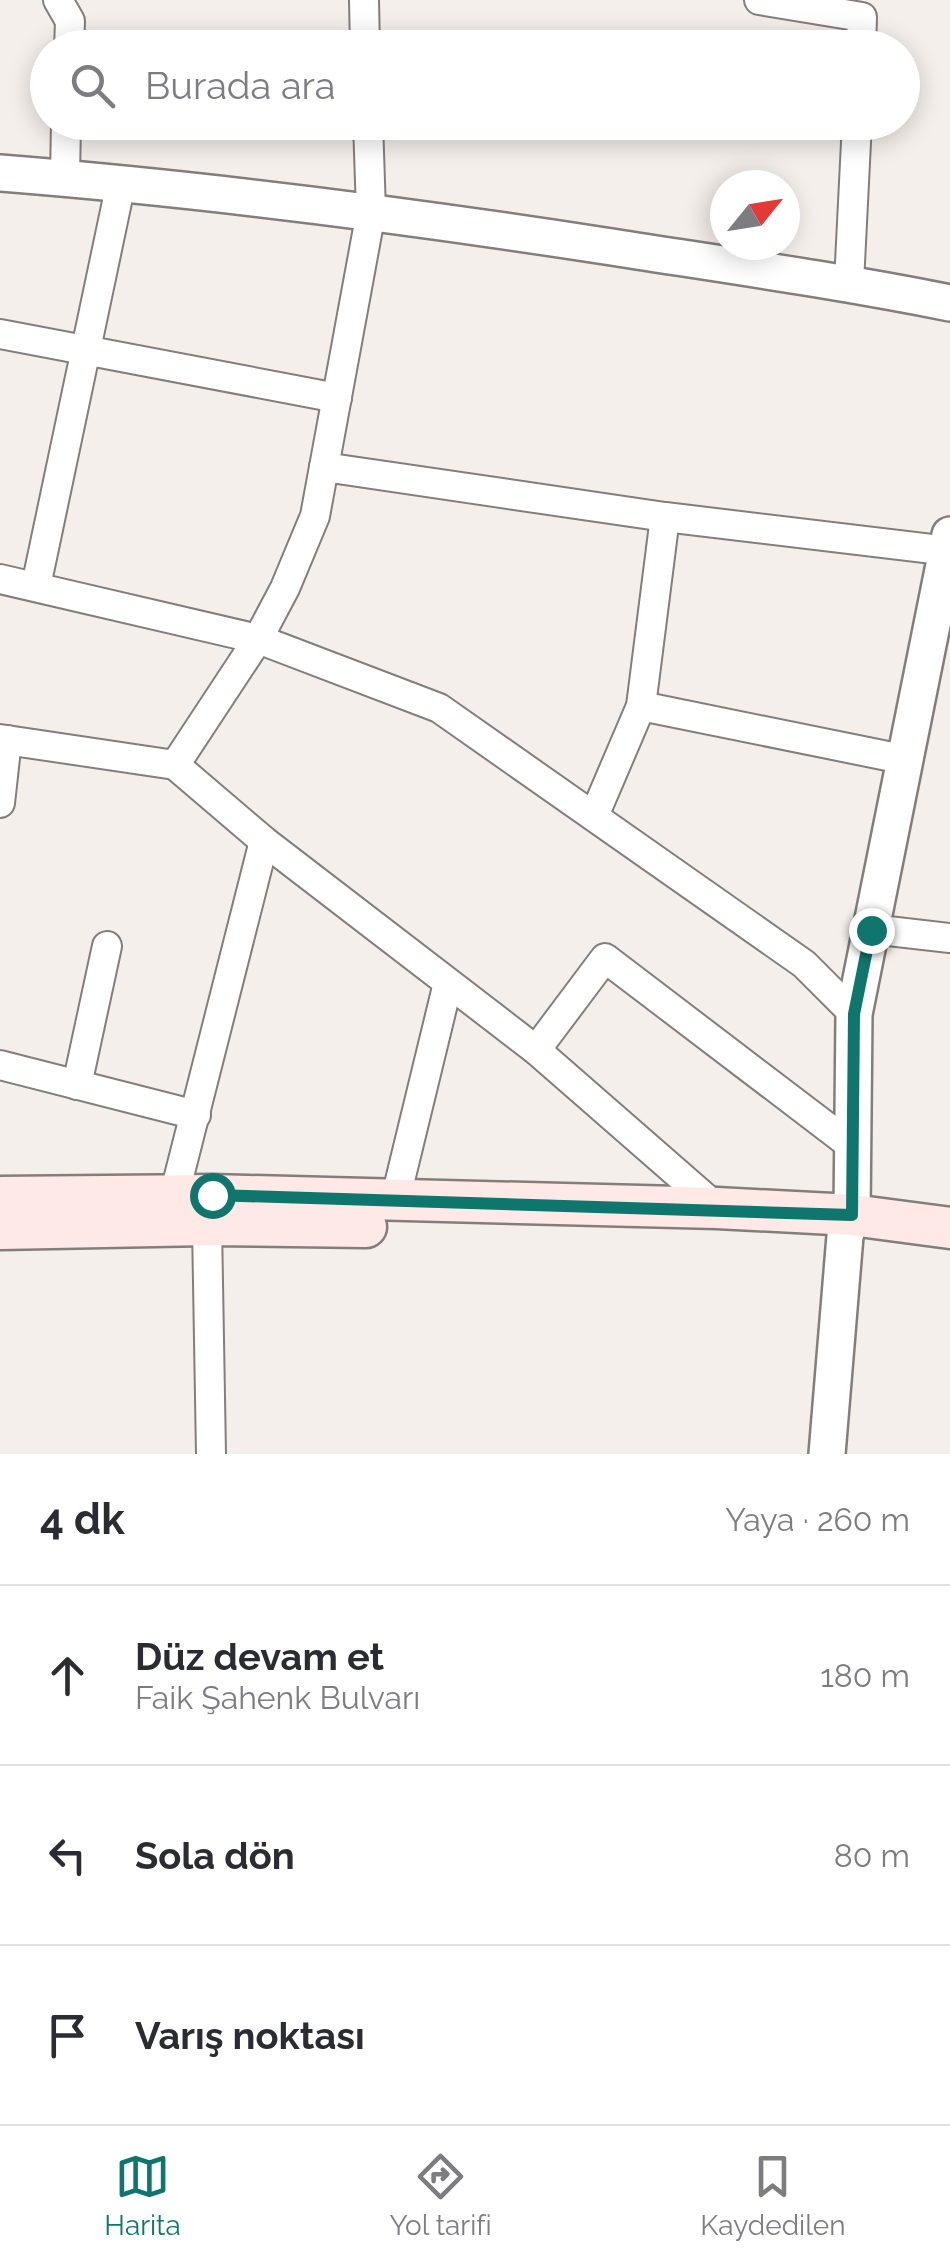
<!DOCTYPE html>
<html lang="tr">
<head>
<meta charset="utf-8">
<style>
  :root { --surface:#fff; --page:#f2f2f3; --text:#2b2b33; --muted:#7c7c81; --line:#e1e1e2; --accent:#0f766e }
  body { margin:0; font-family:Raleway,sans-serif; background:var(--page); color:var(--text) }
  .compass { position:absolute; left:710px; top:170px; width:90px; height:90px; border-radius:50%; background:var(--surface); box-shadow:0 5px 25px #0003; rotate:60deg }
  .stop { position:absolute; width:30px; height:30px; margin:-22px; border:8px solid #0f766e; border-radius:50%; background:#fff }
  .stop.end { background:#0f766e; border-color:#fff; box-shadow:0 2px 10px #0008 }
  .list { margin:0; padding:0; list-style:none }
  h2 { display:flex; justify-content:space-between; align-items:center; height:130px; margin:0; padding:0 40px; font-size:42px }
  h2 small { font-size:32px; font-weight:400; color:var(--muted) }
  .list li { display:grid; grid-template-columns:65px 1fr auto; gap:30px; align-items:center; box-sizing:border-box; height:180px; padding:0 40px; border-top:2px solid var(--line) }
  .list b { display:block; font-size:38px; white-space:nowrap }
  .list p { margin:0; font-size:32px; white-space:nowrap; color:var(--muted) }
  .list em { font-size:32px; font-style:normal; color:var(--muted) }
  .icon { flex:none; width:55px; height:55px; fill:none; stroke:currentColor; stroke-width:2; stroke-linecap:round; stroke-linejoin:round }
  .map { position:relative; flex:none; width:950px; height:1454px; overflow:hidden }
  .search { position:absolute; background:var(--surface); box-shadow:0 5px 25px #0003; left:30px; right:30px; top:30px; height:110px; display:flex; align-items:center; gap:25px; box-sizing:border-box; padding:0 35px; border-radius:55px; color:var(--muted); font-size:38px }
  .sheet { height:670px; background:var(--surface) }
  nav { display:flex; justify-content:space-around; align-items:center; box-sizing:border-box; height:140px; border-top:2px solid var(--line); background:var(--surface); font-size:28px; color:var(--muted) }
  nav a { display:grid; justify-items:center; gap:5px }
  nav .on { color:var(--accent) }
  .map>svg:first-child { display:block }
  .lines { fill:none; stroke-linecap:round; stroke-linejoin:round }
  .minor-casing { stroke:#847e7b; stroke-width:32 }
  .tertiary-casing { stroke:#847e7b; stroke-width:40 }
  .secondary-casing { stroke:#847e7b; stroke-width:45 }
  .minor { stroke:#fff; stroke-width:28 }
  .tertiary { stroke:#fff; stroke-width:35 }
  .secondary { stroke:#fee9e7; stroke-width:40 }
  .route { stroke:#0f766e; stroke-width:12 }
</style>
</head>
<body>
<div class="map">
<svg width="950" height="1454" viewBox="0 0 950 1454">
  <rect width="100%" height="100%" fill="#f5efeb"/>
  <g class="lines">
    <defs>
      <g id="minor">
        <path d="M 58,0 L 70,21 L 69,48"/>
        <path d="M 364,0 L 365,48"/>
        <path d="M 759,0 L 862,17 L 861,48"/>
        <path d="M 368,122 L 371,212 L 315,516 L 285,588 L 258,639 L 175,765 L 264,841 L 536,1050 L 717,1208"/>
        <path d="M 65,178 L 66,122"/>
        <path d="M 849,283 L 857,122"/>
        <path d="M 0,334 L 337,398"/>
        <path d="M 324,467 L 665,517"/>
        <path d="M 0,579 L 258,639 L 439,708 L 804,964 L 854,1014"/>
        <path d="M 36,586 L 121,183"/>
        <path d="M 641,706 L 665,517 L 950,551"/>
        <path d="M 0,739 L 175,765"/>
        <path d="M 0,803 L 7,740"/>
        <path d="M 594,816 L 641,706 L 907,760"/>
        <path d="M 871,929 L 950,938"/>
        <path d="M 536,1050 L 605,958 L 852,1146"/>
        <path d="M 0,1065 L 196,1115"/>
        <path d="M 77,1085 L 107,946"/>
        <path d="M 174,1196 L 264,841"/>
        <path d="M 395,1201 L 448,983"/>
        <path d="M 207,1225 L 211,1454"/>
      </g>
      <g id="tertiary">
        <path d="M 0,173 C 203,189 404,215 605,246 C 720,264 835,280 950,303"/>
        <path d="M 827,1454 L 845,1236 L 852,1215 L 854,1014 L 950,535"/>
      </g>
      <g id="secondary">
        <path d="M 0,1197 L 212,1195 L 717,1208 L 852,1215 L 950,1228"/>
        <path d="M 0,1229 L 207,1225 L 366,1227"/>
      </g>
    </defs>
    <use href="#minor" class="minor-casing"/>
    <use href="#tertiary" class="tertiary-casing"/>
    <use href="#secondary" class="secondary-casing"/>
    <use href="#minor" class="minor"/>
    <use href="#tertiary" class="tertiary"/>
    <use href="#secondary" class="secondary"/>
  </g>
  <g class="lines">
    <path class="route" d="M 212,1195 L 852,1215 L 854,1014 L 871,930"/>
  </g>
</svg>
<svg class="compass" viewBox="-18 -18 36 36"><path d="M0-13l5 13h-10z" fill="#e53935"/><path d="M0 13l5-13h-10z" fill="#7c7c81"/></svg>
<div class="stop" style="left:212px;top:1195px"></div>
<div class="stop end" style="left:871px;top:930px"></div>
<div class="search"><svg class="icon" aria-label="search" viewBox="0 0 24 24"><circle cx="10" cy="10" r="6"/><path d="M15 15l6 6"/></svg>Burada ara</div>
</div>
<section class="sheet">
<h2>4 dk<small>Yaya · 260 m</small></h2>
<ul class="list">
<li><svg class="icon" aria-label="ahead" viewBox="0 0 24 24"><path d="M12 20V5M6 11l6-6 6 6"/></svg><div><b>Düz devam et</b><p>Faik Şahenk Bulvarı</p></div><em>180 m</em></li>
<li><svg class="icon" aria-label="left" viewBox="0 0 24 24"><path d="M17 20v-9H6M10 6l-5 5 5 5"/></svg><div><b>Sola dön</b></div><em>80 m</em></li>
<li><svg class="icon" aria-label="arrive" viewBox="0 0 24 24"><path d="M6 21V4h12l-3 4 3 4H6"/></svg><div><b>Varış noktası</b></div></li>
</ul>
</section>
<nav>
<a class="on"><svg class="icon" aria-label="map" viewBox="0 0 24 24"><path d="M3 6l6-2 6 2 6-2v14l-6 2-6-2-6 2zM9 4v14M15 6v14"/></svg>Harita</a>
<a><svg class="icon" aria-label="directions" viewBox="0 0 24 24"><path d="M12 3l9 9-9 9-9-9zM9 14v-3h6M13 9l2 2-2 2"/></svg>Yol tarifi</a>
<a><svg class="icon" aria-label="saved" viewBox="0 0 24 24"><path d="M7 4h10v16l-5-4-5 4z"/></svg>Kaydedilen</a>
</nav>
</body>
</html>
